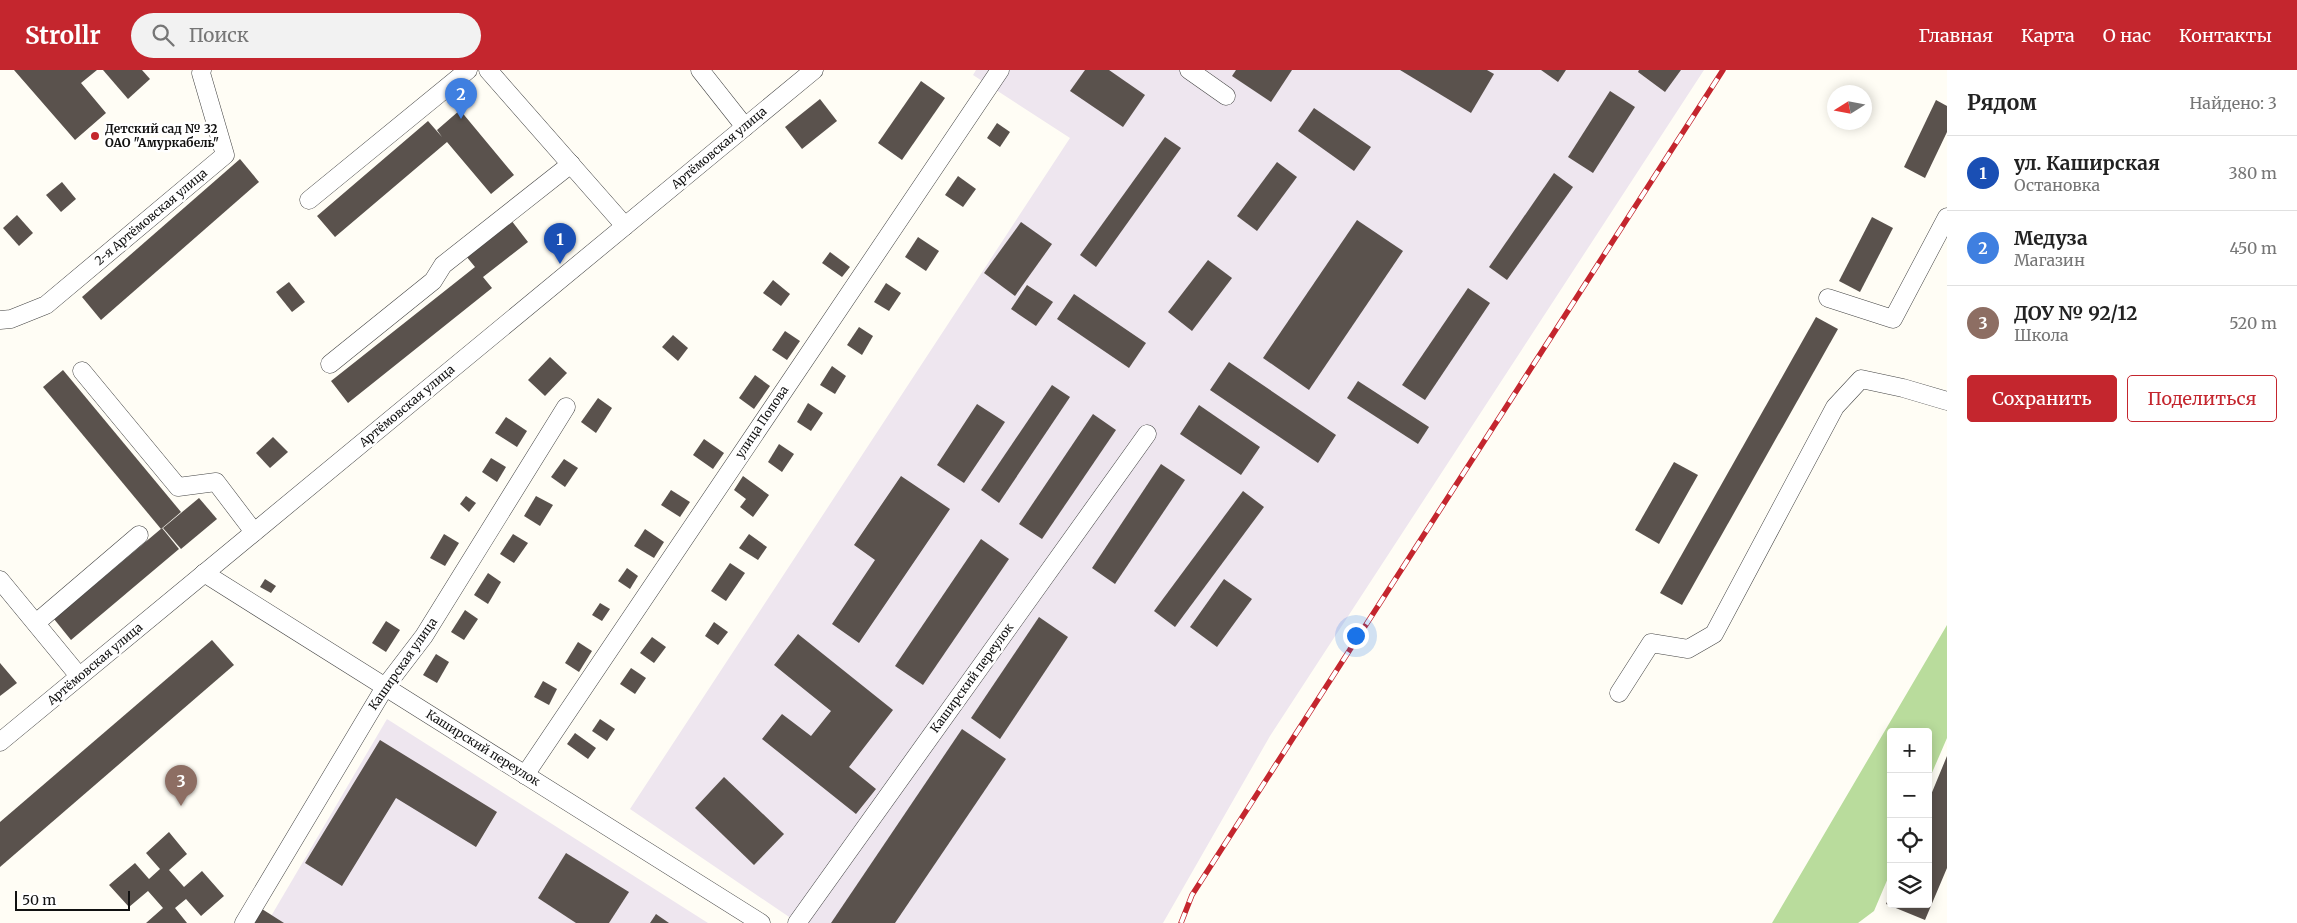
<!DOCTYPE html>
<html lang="ru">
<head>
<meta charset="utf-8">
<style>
  :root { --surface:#fff; --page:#f2f2f2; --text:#222; --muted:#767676; --line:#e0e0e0; --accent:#c4262e }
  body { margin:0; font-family:Merriweather,serif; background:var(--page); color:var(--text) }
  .controls { position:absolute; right:15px; bottom:15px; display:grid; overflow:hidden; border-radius:5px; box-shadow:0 2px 12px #0003 }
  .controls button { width:45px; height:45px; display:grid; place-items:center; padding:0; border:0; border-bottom:1px solid var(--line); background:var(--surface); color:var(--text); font:25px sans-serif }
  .compass { position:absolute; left:1827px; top:15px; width:45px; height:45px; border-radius:50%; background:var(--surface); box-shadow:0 2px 12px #0003; rotate:259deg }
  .scale { position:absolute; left:15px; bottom:12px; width:115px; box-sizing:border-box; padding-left:5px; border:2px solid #111; border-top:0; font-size:14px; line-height:18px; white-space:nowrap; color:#111; -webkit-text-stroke:4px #fff; paint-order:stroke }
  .you { position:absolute; left:1355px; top:565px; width:18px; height:18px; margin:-12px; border:4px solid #fff; border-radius:50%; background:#1a73e8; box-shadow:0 0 0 8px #1a73e833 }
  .badge { display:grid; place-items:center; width:32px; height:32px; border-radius:50%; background:var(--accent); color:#fff; font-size:16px; font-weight:700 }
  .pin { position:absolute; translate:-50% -41px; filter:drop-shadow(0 1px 2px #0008) }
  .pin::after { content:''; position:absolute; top:26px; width:18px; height:15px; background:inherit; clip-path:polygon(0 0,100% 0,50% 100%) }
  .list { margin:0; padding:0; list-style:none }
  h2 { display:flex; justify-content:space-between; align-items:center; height:65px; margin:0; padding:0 20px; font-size:21px }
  h2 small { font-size:16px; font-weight:400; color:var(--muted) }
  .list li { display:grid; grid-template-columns:32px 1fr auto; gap:15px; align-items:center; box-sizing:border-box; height:75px; padding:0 20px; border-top:1px solid var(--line) }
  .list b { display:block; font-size:19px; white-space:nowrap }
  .list p { margin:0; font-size:16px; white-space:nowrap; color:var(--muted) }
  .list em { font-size:16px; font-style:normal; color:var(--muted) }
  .actions { display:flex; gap:10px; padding:15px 20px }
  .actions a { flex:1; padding:11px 0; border:1px solid var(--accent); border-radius:5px; text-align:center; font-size:18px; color:var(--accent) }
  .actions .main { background:var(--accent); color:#fff }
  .icon { flex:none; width:28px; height:28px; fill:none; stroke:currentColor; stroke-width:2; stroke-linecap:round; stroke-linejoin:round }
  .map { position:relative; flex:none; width:1947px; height:853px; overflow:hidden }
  header { display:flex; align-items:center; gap:30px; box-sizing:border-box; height:70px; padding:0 25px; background:var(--accent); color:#fff }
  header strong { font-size:24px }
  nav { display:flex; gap:28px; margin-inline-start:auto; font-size:18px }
  .search { width:350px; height:45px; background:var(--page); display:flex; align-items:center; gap:12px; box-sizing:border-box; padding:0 18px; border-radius:28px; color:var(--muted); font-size:19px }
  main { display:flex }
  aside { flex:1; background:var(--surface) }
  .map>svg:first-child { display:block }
  .industrial { fill:#eee6ef }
  .forest { fill:#b9dc9c }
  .building { fill:#5a524d }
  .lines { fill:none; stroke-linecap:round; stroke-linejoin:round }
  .minor-casing { stroke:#444; stroke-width:19 }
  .minor { stroke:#fff; stroke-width:18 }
  .rail-casing { stroke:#c4262e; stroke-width:5.5 }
  .rail { stroke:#fff; stroke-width:4; stroke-dasharray:11; stroke-linecap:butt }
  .poi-dot { fill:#c4262e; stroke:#fff; stroke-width:2 }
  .labels { text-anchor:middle; stroke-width:5; stroke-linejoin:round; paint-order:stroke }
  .poi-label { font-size:12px; font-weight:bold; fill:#111; stroke:#fff; text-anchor:start }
  .street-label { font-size:12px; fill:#111; stroke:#fff }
</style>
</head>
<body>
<header>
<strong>Strollr</strong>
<div class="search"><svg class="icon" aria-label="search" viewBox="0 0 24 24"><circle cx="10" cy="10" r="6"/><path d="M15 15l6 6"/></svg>Поиск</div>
<nav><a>Главная</a><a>Карта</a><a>О нас</a><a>Контакты</a></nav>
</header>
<main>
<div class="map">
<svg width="1947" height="853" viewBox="0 0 1947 853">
  <rect width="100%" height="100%" fill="#fffdf5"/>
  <g class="industrial">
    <path d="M 976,0 L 1704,0 L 1270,666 L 1163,853 L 798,853 L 630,739 L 1070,68 L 973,5 Z"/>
    <path d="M 387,649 L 708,853 L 267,853 Z"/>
  </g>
  <path class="forest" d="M 1947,555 L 1947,668 L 1928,712 L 1928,662 L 1891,662 L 1891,801 L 1874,841 L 1858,853 L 1772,853 Z"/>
  <g class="building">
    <path d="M 14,0 L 97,0 L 81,13 L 106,43 L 75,70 Z"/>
    <path d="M 103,0 L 142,0 L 150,9 L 128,29 Z"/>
    <path d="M 1085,0 L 1109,0 L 1145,25 L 1123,57 L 1070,21 Z"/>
    <path d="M 1236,0 L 1292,0 L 1271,32 L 1232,6 Z"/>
    <path d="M 1400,0 L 1487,0 L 1494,4 L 1471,43 Z"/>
    <path d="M 1541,0 L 1566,0 L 1558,12 Z"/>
    <path d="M 1639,0 L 1681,0 L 1665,22 L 1638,2 Z"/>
    <path d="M 921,11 L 945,28 L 902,90 L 878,73 Z"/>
    <path d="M 1610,21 L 1635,37 L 1593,103 L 1568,87 Z"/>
    <path d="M 820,29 L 837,51 L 802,79 L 785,57 Z"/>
    <path d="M 1936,30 L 1947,36 L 1947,62 L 1925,108 L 1904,97 Z"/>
    <path d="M 1314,38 L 1371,77 L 1354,101 L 1298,61 Z"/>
    <path d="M 460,40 L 514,105 L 491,124 L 447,72 L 335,167 L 317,146 L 428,51 L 442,67 L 437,60 Z"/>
    <path d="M 997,53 L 1010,62 L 1000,77 L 987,68 Z"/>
    <path d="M 1165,67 L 1181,78 L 1096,197 L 1080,185 Z"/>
    <path d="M 240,89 L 259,112 L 101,250 L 82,227 Z"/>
    <path d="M 1277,92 L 1297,107 L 1257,161 L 1237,146 Z"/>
    <path d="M 1554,103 L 1573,117 L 1507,210 L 1489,197 Z"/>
    <path d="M 958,106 L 976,119 L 963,137 L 945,125 Z"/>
    <path d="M 62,112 L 76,129 L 61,142 L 46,125 Z"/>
    <path d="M 17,145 L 33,163 L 19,176 L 3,158 Z"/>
    <path d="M 1872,147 L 1893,158 L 1860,222 L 1839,211 Z"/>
    <path d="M 511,150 L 528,172 L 483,207 L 492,218 L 348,333 L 331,311 L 475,197 L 466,186 Z"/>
    <path d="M 1357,150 L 1403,181 L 1309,320 L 1263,288 Z"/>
    <path d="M 1021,152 L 1052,174 L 1015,226 L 984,203 Z"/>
    <path d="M 918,167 L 939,181 L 926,201 L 905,187 Z"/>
    <path d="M 830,182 L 850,197 L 842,207 L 822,193 Z"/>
    <path d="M 1208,190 L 1232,208 L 1192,261 L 1168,242 Z"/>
    <path d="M 773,210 L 790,224 L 781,236 L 763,223 Z"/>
    <path d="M 289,212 L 305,232 L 292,242 L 276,222 Z"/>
    <path d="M 886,213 L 901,223 L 889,241 L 874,232 Z"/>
    <path d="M 1027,215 L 1053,232 L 1036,256 L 1011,239 Z"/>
    <path d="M 1468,218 L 1490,233 L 1425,330 L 1402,315 Z"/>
    <path d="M 1074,224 L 1146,273 L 1129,298 L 1057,249 Z"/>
    <path d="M 1816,247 L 1838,259 L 1682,535 L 1660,523 Z"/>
    <path d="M 859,257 L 873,266 L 862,285 L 847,275 Z"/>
    <path d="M 785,261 L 800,271 L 787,290 L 772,280 Z"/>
    <path d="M 673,265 L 688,278 L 678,291 L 662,277 Z"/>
    <path d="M 550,287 L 567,303 L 545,326 L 528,310 Z"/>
    <path d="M 1229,292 L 1336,365 L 1318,393 L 1210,320 Z"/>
    <path d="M 832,296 L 846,306 L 835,324 L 820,315 Z"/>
    <path d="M 63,300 L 181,442 L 161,459 L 43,317 Z"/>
    <path d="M 755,305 L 770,316 L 754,339 L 739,328 Z"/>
    <path d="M 1358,311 L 1429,357 L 1418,374 L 1347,328 Z"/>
    <path d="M 1052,315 L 1070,327 L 999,433 L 981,420 Z"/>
    <path d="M 598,328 L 612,338 L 596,363 L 581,352 Z"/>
    <path d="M 808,333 L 823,343 L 811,361 L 797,352 Z"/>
    <path d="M 977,334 L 1005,352 L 964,413 L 937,395 Z"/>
    <path d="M 1199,335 L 1260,377 L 1241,405 L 1180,364 Z"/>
    <path d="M 1093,344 L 1116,360 L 1042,469 L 1019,454 Z"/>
    <path d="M 506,347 L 527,361 L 517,377 L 495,363 Z"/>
    <path d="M 273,367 L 288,382 L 270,398 L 256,383 Z"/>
    <path d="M 704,369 L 724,383 L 713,399 L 693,385 Z"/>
    <path d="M 779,374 L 794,384 L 782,402 L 768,392 Z"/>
    <path d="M 491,388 L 506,397 L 497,412 L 482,402 Z"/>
    <path d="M 564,389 L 578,398 L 565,417 L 551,407 Z"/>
    <path d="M 1674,392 L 1698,405 L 1659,474 L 1635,460 Z"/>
    <path d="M 1161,394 L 1185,410 L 1115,514 L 1092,498 Z"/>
    <path d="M 743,406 L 769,425 L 753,447 L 740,437 L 746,429 L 734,420 Z"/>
    <path d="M 901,406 L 950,439 L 859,573 L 832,554 L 875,490 L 854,475 Z"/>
    <path d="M 671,420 L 690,432 L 680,447 L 661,435 Z"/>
    <path d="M 1243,421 L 1264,437 L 1175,557 L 1154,541 Z"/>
    <path d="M 466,426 L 476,433 L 469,442 L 460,434 Z"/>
    <path d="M 536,426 L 553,435 L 540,456 L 524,446 Z"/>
    <path d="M 199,428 L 217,449 L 181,479 L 163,458 Z"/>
    <path d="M 162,458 L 179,479 L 71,570 L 54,549 Z"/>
    <path d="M 645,459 L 664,472 L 654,488 L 634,476 Z"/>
    <path d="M 444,464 L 459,473 L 445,496 L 430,488 Z"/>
    <path d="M 513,464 L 528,473 L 514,493 L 500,484 Z"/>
    <path d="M 749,464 L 767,477 L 758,490 L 739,478 Z"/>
    <path d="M 981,469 L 1009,489 L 923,615 L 895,596 Z"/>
    <path d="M 730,493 L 745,503 L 726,531 L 711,521 Z"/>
    <path d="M 627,498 L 638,506 L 630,519 L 618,511 Z"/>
    <path d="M 488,503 L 501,512 L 488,534 L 474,525 Z"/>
    <path d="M 265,509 L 276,516 L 271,523 L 260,517 Z"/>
    <path d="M 1224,509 L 1252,529 L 1217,577 L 1190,557 Z"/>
    <path d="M 600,533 L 610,539 L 602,551 L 592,545 Z"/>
    <path d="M 465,540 L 478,549 L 464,570 L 451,562 Z"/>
    <path d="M 1039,547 L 1068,567 L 1000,669 L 971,648 Z"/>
    <path d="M 386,551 L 400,560 L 386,582 L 372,573 Z"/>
    <path d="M 714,552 L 728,562 L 718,575 L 705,566 Z"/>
    <path d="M 798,564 L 893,640 L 849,697 L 876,719 L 856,744 L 762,669 L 782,644 L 811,666 L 831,641 L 774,595 Z"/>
    <path d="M 652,567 L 666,577 L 654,593 L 640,583 Z"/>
    <path d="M 212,570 L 234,595 L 0,797 L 0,752 Z"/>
    <path d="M 578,572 L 592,581 L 579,602 L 565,593 Z"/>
    <path d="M 436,584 L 449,592 L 437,613 L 423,605 Z"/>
    <path d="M 0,593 L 17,613 L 0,626 Z"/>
    <path d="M 631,598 L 646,608 L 635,624 L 620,614 Z"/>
    <path d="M 543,611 L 557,619 L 549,635 L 534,627 Z"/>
    <path d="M 600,649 L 615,659 L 607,671 L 592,661 Z"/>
    <path d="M 962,659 L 1006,689 L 895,853 L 831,853 Z"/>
    <path d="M 575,663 L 596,678 L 588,689 L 567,674 Z"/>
    <path d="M 380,670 L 497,742 L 476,777 L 396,728 L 342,816 L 305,793 Z"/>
    <path d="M 1947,686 L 1947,798 L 1925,850 L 1886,834 L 1891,823 L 1891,834 L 1928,834 L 1928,732 Z"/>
    <path d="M 724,707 L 784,764 L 754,795 L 695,738 Z"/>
    <path d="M 169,762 L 187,784 L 169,800 L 184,817 L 202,801 L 224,826 L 201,846 L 186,829 L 175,838 L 187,853 L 146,853 L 163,838 L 148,821 L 129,837 L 109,815 L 135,793 L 149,809 L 160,799 L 146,783 Z"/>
    <path d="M 566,783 L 629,822 L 609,853 L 576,853 L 538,828 Z"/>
    <path d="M 262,839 L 284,853 L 253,853 Z"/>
    <path d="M 656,844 L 669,853 L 650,853 Z"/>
  </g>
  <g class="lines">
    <defs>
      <g id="minor">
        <path d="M 488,0 L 625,156"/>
        <path d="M 700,0 L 745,57"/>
        <path d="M 1189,0 L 1226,26"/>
        <path d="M 309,130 L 468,0"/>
        <path d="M 1828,228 L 1893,249 L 1947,147"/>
        <path d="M 0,250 L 11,249 L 46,235 L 225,85 L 201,3 L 202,0"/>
        <path d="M 330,294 L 433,211 L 443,195 L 571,94"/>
        <path d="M 82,301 L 178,417 L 216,412 L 254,462"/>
        <path d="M 204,503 L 761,853"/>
        <path d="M 0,510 L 79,606"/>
        <path d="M 36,553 L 139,465"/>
        <path d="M 1619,623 L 1651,573 L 1688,579 L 1714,564 L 1835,337 L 1861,309 L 1903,318 L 1947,331"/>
        <path d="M 0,672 L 814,0"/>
        <path d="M 525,705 L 1000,0"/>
        <path d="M 244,853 L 385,617 L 424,566 L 566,337"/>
        <path d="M 797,853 L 1147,364"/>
      </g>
    </defs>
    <use href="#minor" class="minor-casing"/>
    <use href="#minor" class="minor"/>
    <defs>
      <path id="rail" d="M 1181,853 L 1192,825 L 1723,0"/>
    </defs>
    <use href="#rail" class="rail-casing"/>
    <use href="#rail" class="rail"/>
  </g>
  <circle class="poi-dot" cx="95" cy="66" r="5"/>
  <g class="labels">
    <g class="poi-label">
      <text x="105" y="63">Детский сад № 32<tspan x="105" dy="14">ОАО "Амуркабель"</tspan></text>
    </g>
    <g class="street-label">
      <text transform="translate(719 78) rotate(-40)" y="4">Артёмовская улица</text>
      <text transform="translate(151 147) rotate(-40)" y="4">2-я Артёмовская улица</text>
      <text transform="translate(407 336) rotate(-40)" y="4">Артёмовская улица</text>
      <text transform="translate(762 352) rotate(-56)" y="4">улица Попова</text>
      <text transform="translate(95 594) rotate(-40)" y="4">Артёмовская улица</text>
      <text transform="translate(403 594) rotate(-55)" y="4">Каширская улица</text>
      <text transform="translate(972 608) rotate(-54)" y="4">Каширский переулок</text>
      <text transform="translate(483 678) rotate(32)" y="4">Каширский переулок</text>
    </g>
  </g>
</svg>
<div class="controls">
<button>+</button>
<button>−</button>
<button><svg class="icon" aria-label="locate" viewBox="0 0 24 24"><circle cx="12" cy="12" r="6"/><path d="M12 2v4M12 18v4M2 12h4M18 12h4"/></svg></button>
<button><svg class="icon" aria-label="layers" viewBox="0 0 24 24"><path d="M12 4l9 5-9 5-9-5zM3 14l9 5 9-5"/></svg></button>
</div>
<svg class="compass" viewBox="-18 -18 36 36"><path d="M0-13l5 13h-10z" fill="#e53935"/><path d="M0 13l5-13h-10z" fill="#767676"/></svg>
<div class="scale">50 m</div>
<div class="you"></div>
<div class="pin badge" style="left:560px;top:194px;background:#1a4fb4">1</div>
<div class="pin badge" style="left:461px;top:49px;background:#3f7fe0">2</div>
<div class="pin badge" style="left:181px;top:736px;background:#8d6e63">3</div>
</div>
<aside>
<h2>Рядом<small>Найдено: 3</small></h2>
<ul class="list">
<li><span class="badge" style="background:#1a4fb4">1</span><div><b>ул. Каширская</b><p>Остановка</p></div><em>380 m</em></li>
<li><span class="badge" style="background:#3f7fe0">2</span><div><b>Медуза</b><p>Магазин</p></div><em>450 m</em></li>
<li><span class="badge" style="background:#8d6e63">3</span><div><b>ДОУ № 92/12</b><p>Школа</p></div><em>520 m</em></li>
</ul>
<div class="actions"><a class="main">Сохранить</a><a>Поделиться</a></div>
</aside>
</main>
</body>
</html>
